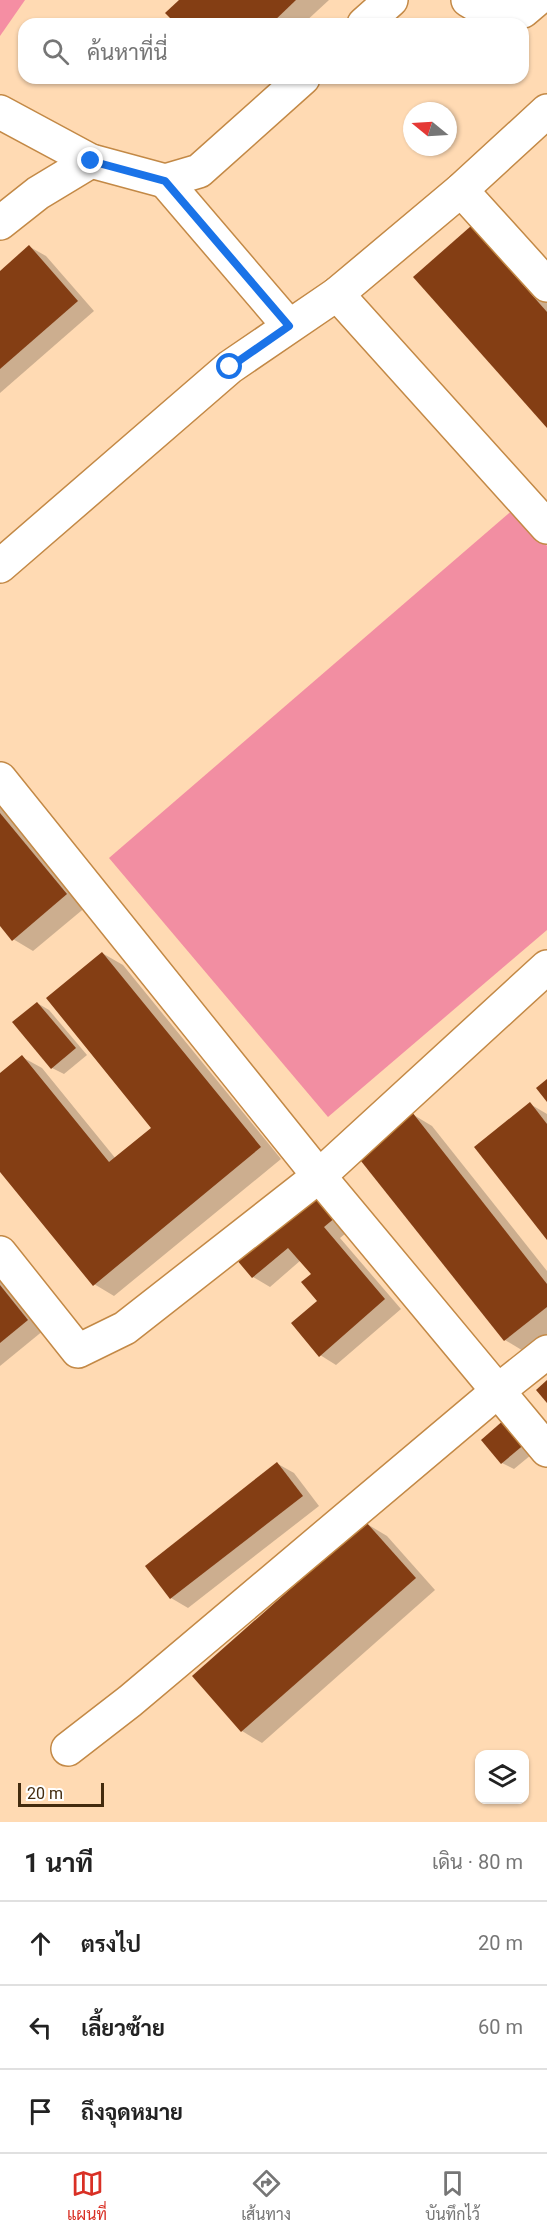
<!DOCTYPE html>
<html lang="th">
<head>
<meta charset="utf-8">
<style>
  :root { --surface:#fff; --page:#f2f2f2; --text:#222; --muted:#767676; --line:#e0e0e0; --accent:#d93025 }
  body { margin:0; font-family:Roboto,Sarabun,sans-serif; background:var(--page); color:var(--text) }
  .controls { position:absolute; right:18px; bottom:18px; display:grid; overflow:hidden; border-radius:12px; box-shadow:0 2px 4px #0004 }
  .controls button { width:54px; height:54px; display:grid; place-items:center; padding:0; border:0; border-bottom:2px solid var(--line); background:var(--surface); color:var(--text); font:30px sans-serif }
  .compass { position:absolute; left:403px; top:102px; width:54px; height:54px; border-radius:50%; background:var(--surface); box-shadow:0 2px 4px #0004; rotate:288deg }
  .scale { position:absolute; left:18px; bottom:15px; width:86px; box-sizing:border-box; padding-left:6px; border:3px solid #432b0e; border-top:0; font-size:16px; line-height:21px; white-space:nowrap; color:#432b0e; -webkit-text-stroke:4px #fff; paint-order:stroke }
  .stop { position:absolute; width:18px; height:18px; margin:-14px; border:4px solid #1a73e8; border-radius:50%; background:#fff }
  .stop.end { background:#1a73e8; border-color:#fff; box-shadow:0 2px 6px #0008 }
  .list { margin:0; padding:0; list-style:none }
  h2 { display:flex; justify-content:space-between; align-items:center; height:78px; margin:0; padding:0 24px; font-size:26px }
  h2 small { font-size:20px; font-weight:400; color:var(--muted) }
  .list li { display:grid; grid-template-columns:39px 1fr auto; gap:18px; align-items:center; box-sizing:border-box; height:84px; padding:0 24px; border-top:2px solid var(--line) }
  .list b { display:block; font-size:22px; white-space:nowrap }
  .list em { font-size:20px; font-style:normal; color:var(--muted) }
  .icon { flex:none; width:33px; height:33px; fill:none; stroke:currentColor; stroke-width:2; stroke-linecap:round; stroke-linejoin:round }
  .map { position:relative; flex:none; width:547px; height:1822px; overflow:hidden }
  .search { position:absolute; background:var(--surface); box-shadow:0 2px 4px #0004; left:18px; right:18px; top:18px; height:66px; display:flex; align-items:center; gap:15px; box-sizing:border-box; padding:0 21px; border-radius:18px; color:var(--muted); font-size:22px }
  .sheet { height:330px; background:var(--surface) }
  nav { display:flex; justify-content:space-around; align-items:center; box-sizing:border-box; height:84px; border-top:2px solid var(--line); background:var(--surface); font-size:16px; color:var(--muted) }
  nav a { display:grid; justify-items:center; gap:3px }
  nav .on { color:var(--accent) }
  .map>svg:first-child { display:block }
  .green { fill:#f28ea2 }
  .forest { fill:#f58ea3 }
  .shadow { fill:#0003 }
  .building { fill:#843e14 }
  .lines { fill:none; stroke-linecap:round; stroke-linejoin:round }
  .minor-casing { stroke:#c38946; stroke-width:36 }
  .minor { stroke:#fff; stroke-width:33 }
  .route { stroke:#1a73e8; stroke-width:8 }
</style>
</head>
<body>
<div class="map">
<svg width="547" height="1822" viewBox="0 0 547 1822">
  <rect width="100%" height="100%" fill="#ffdab3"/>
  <path class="green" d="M 515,508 L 547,546 L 547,930 L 328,1117 L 109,858 Z"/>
  <path class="forest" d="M 0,0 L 25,0 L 0,36 Z"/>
  <g class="shadow">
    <path d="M 181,0 L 329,0 L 303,24 L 178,24 Z"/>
    <path d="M 235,78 L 247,78 L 242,82 Z"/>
    <path d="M 471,228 L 491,240 L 547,302 L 547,426 Z"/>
    <path d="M 30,247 L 46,256 L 94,311 L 0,393 L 0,273 Z"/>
    <path d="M 0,801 L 87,906 L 33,951 L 13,939 L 0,924 Z"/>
    <path d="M 102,953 L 123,965 L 281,1159 L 114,1296 L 94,1284 L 0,1169 L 0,1075 L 22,1057 L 42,1068 L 116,1159 L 153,1128 Z"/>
    <path d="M 37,1003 L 49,1010 L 87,1055 L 64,1074 L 52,1068 Z"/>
    <path d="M 530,1104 L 547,1114 L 547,1237 Z"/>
    <path d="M 412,1114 L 432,1126 L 547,1271 L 547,1334 L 525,1352 L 505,1340 Z"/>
    <path d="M 320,1188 L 358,1223 L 340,1238 L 401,1309 L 336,1365 L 320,1355 L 319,1301 L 313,1274 L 301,1260 L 270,1287 L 253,1277 L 238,1259 Z"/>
    <path d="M 0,1276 L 44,1330 L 0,1366 Z"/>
    <path d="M 506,1421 L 537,1450 L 514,1469 L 502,1463 Z"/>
    <path d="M 278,1464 L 294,1473 L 319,1506 L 188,1608 L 171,1598 L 147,1566 Z"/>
    <path d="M 367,1524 L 387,1536 L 435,1590 L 262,1743 L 242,1731 L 194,1677 Z"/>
  </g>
  <g class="building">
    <path d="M 179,0 L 296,0 L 271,24 L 176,24 L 165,13 Z"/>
    <path d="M 471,226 L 547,312 L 547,428 L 413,277 Z"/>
    <path d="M 29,245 L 78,301 L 0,369 L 0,271 Z"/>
    <path d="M 0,813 L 67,894 L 12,941 L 0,926 Z"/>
    <path d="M 102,952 L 261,1147 L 93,1286 L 0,1172 L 0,1073 L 22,1055 L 109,1162 L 151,1128 L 46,998 Z"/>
    <path d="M 37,1002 L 76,1048 L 51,1069 L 12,1022 Z"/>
    <path d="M 547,1079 L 547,1102 L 536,1088 Z"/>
    <path d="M 530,1102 L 547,1124 L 547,1240 L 474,1147 Z"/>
    <path d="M 412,1112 L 547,1284 L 547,1307 L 504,1341 L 357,1156 Z"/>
    <path d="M 320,1186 L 342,1212 L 324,1227 L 385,1299 L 319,1357 L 291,1323 L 317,1301 L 301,1282 L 311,1274 L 288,1248 L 252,1278 L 236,1259 Z"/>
    <path d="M 0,1285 L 28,1320 L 0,1343 Z"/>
    <path d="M 547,1380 L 547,1403 L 536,1390 Z"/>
    <path d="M 505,1419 L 526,1443 L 501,1464 L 481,1440 Z"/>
    <path d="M 277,1462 L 303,1496 L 170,1599 L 145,1566 Z"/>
    <path d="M 366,1522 L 416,1578 L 241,1732 L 192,1676 Z"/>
  </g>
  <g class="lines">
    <defs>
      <g id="minor">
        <path d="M 468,0 L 485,10 L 523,11 L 536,0"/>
        <path d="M 364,24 L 391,0"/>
        <path d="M 0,112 L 91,161 L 165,181 L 199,171 L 303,78"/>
        <path d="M 165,181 L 289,326"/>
        <path d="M 461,190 L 547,285"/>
        <path d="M 0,223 L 38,193 L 91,161"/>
        <path d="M 337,294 L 547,527"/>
        <path d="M 0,566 L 230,367 L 337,294 L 461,190 L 547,111"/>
        <path d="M 0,779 L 319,1176 L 547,1450"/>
        <path d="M 0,1253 L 78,1351 L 125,1328 L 319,1176 L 547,967"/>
        <path d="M 68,1749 L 130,1701 L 499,1390 L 547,1352"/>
      </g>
    </defs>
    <use href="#minor" class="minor-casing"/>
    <use href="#minor" class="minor"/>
  </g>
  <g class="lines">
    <path class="route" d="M 91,161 L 165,181 L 289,326 L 230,367"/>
  </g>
</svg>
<div class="controls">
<button><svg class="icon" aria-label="layers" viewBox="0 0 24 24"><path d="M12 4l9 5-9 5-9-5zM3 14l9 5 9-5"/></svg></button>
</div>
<svg class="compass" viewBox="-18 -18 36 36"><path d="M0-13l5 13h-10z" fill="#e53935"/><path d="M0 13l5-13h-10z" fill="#767676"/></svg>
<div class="scale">20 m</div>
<div class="stop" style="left:230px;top:367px"></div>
<div class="stop end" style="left:91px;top:161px"></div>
<div class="search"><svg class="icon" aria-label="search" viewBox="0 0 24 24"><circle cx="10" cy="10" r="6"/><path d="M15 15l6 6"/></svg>ค้นหาที่นี่</div>
</div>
<section class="sheet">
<h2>1 นาที<small>เดิน · 80 m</small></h2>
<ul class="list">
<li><svg class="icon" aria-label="ahead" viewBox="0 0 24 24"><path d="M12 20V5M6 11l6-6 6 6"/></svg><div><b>ตรงไป</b></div><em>20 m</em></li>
<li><svg class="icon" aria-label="left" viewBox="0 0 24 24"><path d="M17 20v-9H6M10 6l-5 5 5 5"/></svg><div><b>เลี้ยวซ้าย</b></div><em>60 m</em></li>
<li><svg class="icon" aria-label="arrive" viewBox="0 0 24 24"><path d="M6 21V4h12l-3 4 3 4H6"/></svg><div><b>ถึงจุดหมาย</b></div></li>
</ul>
</section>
<nav>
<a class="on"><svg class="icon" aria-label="map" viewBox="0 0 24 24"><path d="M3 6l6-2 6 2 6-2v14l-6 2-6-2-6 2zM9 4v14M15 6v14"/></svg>แผนที่</a>
<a><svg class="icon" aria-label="directions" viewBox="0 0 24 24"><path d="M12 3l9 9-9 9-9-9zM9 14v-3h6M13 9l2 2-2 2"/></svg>เส้นทาง</a>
<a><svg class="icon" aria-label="saved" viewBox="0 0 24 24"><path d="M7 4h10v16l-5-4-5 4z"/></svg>บันทึกไว้</a>
</nav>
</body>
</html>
